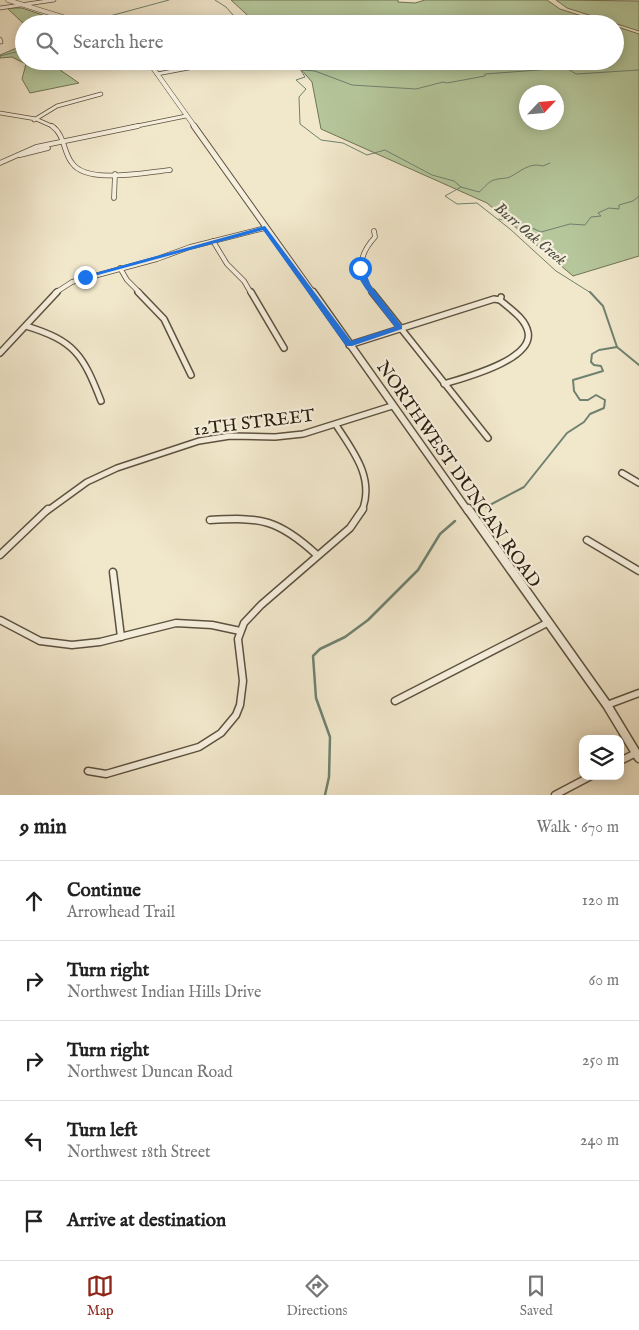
<!DOCTYPE html>
<html lang="en">
<head>
<meta charset="utf-8">
<style>
  :root { --surface:#fff; --page:#f6f6f6; --text:#222; --muted:#767676; --line:#e0e0e0; --accent:#8f2418 }
  body { margin:0; font-family:"IM FELL English",serif; background:var(--page); color:var(--text) }
  .controls { position:absolute; right:15px; bottom:15px; display:grid; overflow:hidden; border-radius:10px; box-shadow:0 2px 12px #0003 }
  .controls button { width:45px; height:45px; display:grid; place-items:center; padding:0; border:0; border-bottom:1px solid var(--line); background:var(--surface); color:var(--text); font:25px sans-serif }
  .compass { position:absolute; left:519px; top:85px; width:45px; height:45px; border-radius:50%; background:var(--surface); box-shadow:0 2px 12px #0003; rotate:64deg }
  .stop { position:absolute; width:15px; height:15px; margin:-11px; border:4px solid #1a73e8; border-radius:50%; background:#fff }
  .stop.end { background:#1a73e8; border-color:#fff; box-shadow:0 1px 5px #0008 }
  .list { margin:0; padding:0; list-style:none }
  h2 { display:flex; justify-content:space-between; align-items:center; height:65px; margin:0; padding:0 20px; font-size:21px }
  h2 small { font-size:16px; font-weight:400; color:var(--muted) }
  .list li { display:grid; grid-template-columns:32px 1fr auto; gap:15px; align-items:center; box-sizing:border-box; height:80px; padding:0 20px; border-top:1px solid var(--line) }
  .list b { display:block; font-size:19px; white-space:nowrap }
  .list p { margin:0; font-size:16px; white-space:nowrap; color:var(--muted) }
  .list em { font-size:16px; font-style:normal; color:var(--muted) }
  .icon { flex:none; width:28px; height:28px; fill:none; stroke:currentColor; stroke-width:2; stroke-linecap:round; stroke-linejoin:round }
  .map { position:relative; flex:none; width:639px; height:795px; overflow:hidden }
  .search { position:absolute; background:var(--surface); box-shadow:0 2px 12px #0003; left:15px; right:15px; top:15px; height:55px; display:flex; align-items:center; gap:12px; box-sizing:border-box; padding:0 18px; border-radius:28px; color:var(--muted); font-size:19px }
  .sheet { height:465px; background:var(--surface) }
  nav { display:flex; justify-content:space-around; align-items:center; box-sizing:border-box; height:70px; border-top:1px solid var(--line); background:var(--surface); font-size:14px; color:var(--muted) }
  nav a { display:grid; justify-items:center; gap:2px }
  nav .on { color:var(--accent) }
  .map>svg:first-child { display:block }
  .green { fill:#b5c79b; stroke:#707456; fill-rule:evenodd }
  .lines { fill:none; stroke-linecap:round; stroke-linejoin:round }
  .stream-far2 { stroke:#6f8170; stroke-width:1 }
  .stream-far1 { stroke:#6f8170; stroke-width:2 }
  .stream { stroke:#6f8170; stroke-width:2.5 }
  .minor-far3-casing { stroke:#5d5240; stroke-width:4.5 }
  .minor-far2-casing { stroke:#5d5240; stroke-width:5.5 }
  .minor-far1-casing { stroke:#5d5240; stroke-width:8 }
  .minor-casing { stroke:#5d5240; stroke-width:9 }
  .tertiary-far3-casing { stroke:#5d5240; stroke-width:5 }
  .tertiary-far2-casing { stroke:#5d5240; stroke-width:7 }
  .tertiary-far1-casing { stroke:#5d5240; stroke-width:9 }
  .tertiary-casing { stroke:#5d5240; stroke-width:11 }
  .minor-far3 { stroke:#f6efdd; stroke-width:3 }
  .minor-far2 { stroke:#f6efdd; stroke-width:4 }
  .minor-far1 { stroke:#f6efdd; stroke-width:5 }
  .minor { stroke:#f6efdd; stroke-width:6 }
  .tertiary-far3 { stroke:#f6efdd; stroke-width:4 }
  .tertiary-far2 { stroke:#f6efdd; stroke-width:5 }
  .tertiary-far1 { stroke:#f6efdd; stroke-width:6 }
  .tertiary { stroke:#f6efdd; stroke-width:8 }
  .route { fill:#1a73e8 }
  .labels { text-anchor:middle; stroke-width:4.5; stroke-linejoin:round; paint-order:stroke }
  .far-water-label { font-size:16px; font-style:italic; fill:#4e5041; stroke:#f6efdd }
  .street-label { font-size:18px; fill:#2c2011; stroke:#f6efdd }
</style>
</head>
<body>
<div class="map">
<svg width="639" height="795" viewBox="0 0 639 795">
  <rect width="100%" height="100%" fill="#f1e7cb"/>
  <filter id="stains"><feTurbulence type="fractalNoise" baseFrequency=".004" numOctaves="4"/><feColorMatrix values="0 0 0 0 .2 0 0 0 0 .09 0 0 0 0 .02 0 0 0 .5 -.17"/></filter>
  <radialGradient id="worn" r=".72"><stop offset=".6" stop-color="#630" stop-opacity="0"/><stop offset="1" stop-color="#630" stop-opacity=".3"/></radialGradient>
  <g class="green">
    <path d="M 231,0 L 398,0 L 398,2 L 415,3 L 425,0 L 547,0 L 560,9 L 607,24 L 257,24 Z"/>
    <path d="M 556,0 L 639,1 L 639,31 L 567,8 Z"/>
    <path d="M 7,8 L 22,8 L 69,24 L 24,24 Z"/>
    <path d="M 615,26 L 639,34 L 639,256 L 573,276 L 487,203 L 321,129 L 312,82 L 294,61 L 615,61 ZM 526,92 L 556,92 L 556,122 L 526,122 Z"/>
    <path d="M 24,45 L 24,61 L 47,61 L 79,83 L 30,93 L 22,79 L 26,64 L 12,57 L 0,58 L 0,55 Z"/>
  </g>
  <g class="lines">
    <g class="stream-far2">
      <path d="M 215,0 L 226,7 L 241,24"/>
      <path d="M 95,20 L 169,0"/>
      <path d="M 0,56 L 24,50"/>
      <path d="M 289,61 L 285,66 L 300,69 L 305,77 L 296,80 L 306,89 L 299,97 L 300,124 L 321,140 L 343,143 L 367,155 L 385,150 L 432,175 L 454,181 L 461,187 L 445,196 L 457,204 L 477,203 L 510,229 L 556,271 L 591,293"/>
      <path d="M 302,70 L 315,71 L 352,85 L 416,89 L 443,82 L 447,83 L 485,76 L 485,74 L 552,69 L 568,69 L 576,74 L 639,70"/>
      <path d="M 461,187 L 479,192 C 484,188 489,181 494,180 C 499,178 506,179 510,177 C 521,171 530,162 543,166 L 550,163"/>
      <path d="M 499,219 L 528,226 L 541,232 L 570,224 L 585,225 L 591,217 L 601,216 L 598,213 L 609,208 L 619,209 L 619,205 L 633,201 L 639,196"/>
    </g>
    <g class="stream-far1">
      <path d="M 590,292 L 603,306 L 617,347"/>
      <path d="M 486,507 L 524,487 L 567,433 L 584,422 L 590,414 L 604,408 L 605,400 L 596,395 L 588,400 L 580,400 L 574,391 L 573,380 L 603,371 L 601,366 L 594,365 L 591,362 L 592,354 L 599,350 L 617,347 L 639,365"/>
    </g>
    <path class="stream" d="M 325,795 L 329,777 L 330,737 L 316,698 L 313,656 L 320,649 L 345,637 L 368,620 L 418,570 L 440,534 L 455,521"/>
    <defs>
      <g id="minor-far3">
        <path d="M 0,8 L 54,0"/>
        <path d="M 0,39 L 1,42"/>
        <path d="M 93,61 L 94,63"/>
        <path d="M 157,74 L 210,64"/>
        <path d="M 0,113 L 36,119 L 54,127"/>
        <path d="M 34,120 L 57,106 L 101,94"/>
        <path d="M 132,127 L 186,116"/>
      </g>
      <g id="minor-far2">
        <path d="M 52,126 C 65,135 63,152 72,163 C 87,185 147,172 170,170"/>
        <path d="M 20,155 L 48,148"/>
        <path d="M 0,163 L 36,147 L 138,126"/>
        <path d="M 114,198 L 115,174"/>
        <path d="M 213,241 L 227,264 L 244,281 L 251,293"/>
        <path d="M 120,268 L 127,280 L 140,293"/>
        <path d="M 55,293 L 72,282 L 157,259 L 190,247 L 265,228"/>
        <path d="M 373,293 C 357,273 357,257 375,237 L 374,231"/>
      </g>
      <g id="minor-far1">
        <path d="M 138,292 L 164,319 L 191,375"/>
        <path d="M 251,292 L 284,348"/>
        <path d="M 372,292 L 488,438"/>
        <path d="M 26,326 C 75,341 83,355 101,401"/>
        <path d="M 349,345 L 494,299 L 500,300 L 501,297"/>
        <path d="M 0,353 L 57,292"/>
        <path d="M 444,384 C 463,378 534,360 528,332 C 525,318 510,309 500,300"/>
        <path d="M 336,425 C 353,451 375,478 362,511"/>
        <path d="M 622,473 L 639,483"/>
        <path d="M 47,511 L 87,482 L 117,468 L 199,441 L 230,436 L 275,437 L 303,434 L 392,406"/>
      </g>
      <g id="minor">
        <path d="M 210,520 C 261,517 278,519 317,555"/>
        <path d="M 587,540 L 639,571"/>
        <path d="M 0,555 L 48,509"/>
        <path d="M 113,572 L 121,637"/>
        <path d="M 0,620 L 40,641 L 72,645 L 100,642 L 176,623 L 212,625 L 240,631"/>
        <path d="M 395,701 L 547,623"/>
        <path d="M 607,705 L 639,693"/>
        <path d="M 620,761 L 636,753"/>
        <path d="M 88,771 L 106,774 L 199,747 L 221,733 L 236,715 L 240,705 L 243,681 L 238,639 L 244,623 L 261,605 L 350,528 L 363,509"/>
        <path d="M 555,795 L 591,776"/>
      </g>
      <g id="tertiary-far3">
        <path d="M 8,0 L 85,24"/>
        <path d="M 148,61 L 195,127"/>
      </g>
      <path id="tertiary-far2" d="M 194,126 L 313,293"/>
      <path id="tertiary-far1" d="M 313,292 L 468,511"/>
      <path id="tertiary" d="M 468,509 L 607,705 L 639,758"/>
    </defs>
    <use href="#minor-far3" class="minor-far3-casing"/>
    <use href="#minor-far2" class="minor-far2-casing"/>
    <use href="#minor-far1" class="minor-far1-casing"/>
    <use href="#minor" class="minor-casing"/>
    <use href="#tertiary-far3" class="tertiary-far3-casing"/>
    <use href="#tertiary-far2" class="tertiary-far2-casing"/>
    <use href="#tertiary-far1" class="tertiary-far1-casing"/>
    <use href="#tertiary" class="tertiary-casing"/>
    <use href="#minor-far3" class="minor-far3"/>
    <use href="#minor-far2" class="minor-far2"/>
    <use href="#minor-far1" class="minor-far1"/>
    <use href="#minor" class="minor"/>
    <use href="#tertiary-far3" class="tertiary-far3"/>
    <use href="#tertiary-far2" class="tertiary-far2"/>
    <use href="#tertiary-far1" class="tertiary-far1"/>
    <use href="#tertiary" class="tertiary"/>
  </g>
  <path class="route" d="M 265,226 L 351,341 L 395,327 L 365,288 L 360,280 L 357,268 L 360,265 L 364,268 L 371,286 L 402,326 L 402,329 L 352,346 L 346,346 L 263,230 L 87,278 L 81,277 Z"/>
  <g class="labels">
    <g class="far-water-label">
      <text transform="translate(531 233) rotate(40)" y="6">Burr Oak Creek</text>
    </g>
    <g class="street-label">
      <text transform="translate(254 422) rotate(-7)" y="6">12TH STREET</text>
      <text transform="translate(459 474) rotate(55)" y="6">NORTHWEST DUNCAN ROAD</text>
    </g>
  </g>
  <rect width="100%" height="100%" filter="url(#stains)"/>
  <rect width="100%" height="100%" fill="url(#worn)"/>
</svg>
<div class="controls">
<button><svg class="icon" aria-label="layers" viewBox="0 0 24 24"><path d="M12 4l9 5-9 5-9-5zM3 14l9 5 9-5"/></svg></button>
</div>
<svg class="compass" viewBox="-18 -18 36 36"><path d="M0-13l5 13h-10z" fill="#e53935"/><path d="M0 13l5-13h-10z" fill="#767676"/></svg>
<div class="stop" style="left:360px;top:268px"></div>
<div class="stop end" style="left:85px;top:277px"></div>
<div class="search"><svg class="icon" aria-label="search" viewBox="0 0 24 24"><circle cx="10" cy="10" r="6"/><path d="M15 15l6 6"/></svg>Search here</div>
</div>
<section class="sheet">
<h2>9 min<small>Walk · 670 m</small></h2>
<ul class="list">
<li><svg class="icon" aria-label="ahead" viewBox="0 0 24 24"><path d="M12 20V5M6 11l6-6 6 6"/></svg><div><b>Continue</b><p>Arrowhead Trail</p></div><em>120 m</em></li>
<li><svg class="icon" aria-label="right" viewBox="0 0 24 24"><path d="M7 20v-9h11M14 6l5 5-5 5"/></svg><div><b>Turn right</b><p>Northwest Indian Hills Drive</p></div><em>60 m</em></li>
<li><svg class="icon" aria-label="right" viewBox="0 0 24 24"><path d="M7 20v-9h11M14 6l5 5-5 5"/></svg><div><b>Turn right</b><p>Northwest Duncan Road</p></div><em>250 m</em></li>
<li><svg class="icon" aria-label="left" viewBox="0 0 24 24"><path d="M17 20v-9H6M10 6l-5 5 5 5"/></svg><div><b>Turn left</b><p>Northwest 18th Street</p></div><em>240 m</em></li>
<li><svg class="icon" aria-label="arrive" viewBox="0 0 24 24"><path d="M6 21V4h12l-3 4 3 4H6"/></svg><div><b>Arrive at destination</b></div></li>
</ul>
</section>
<nav>
<a class="on"><svg class="icon" aria-label="map" viewBox="0 0 24 24"><path d="M3 6l6-2 6 2 6-2v14l-6 2-6-2-6 2zM9 4v14M15 6v14"/></svg>Map</a>
<a><svg class="icon" aria-label="directions" viewBox="0 0 24 24"><path d="M12 3l9 9-9 9-9-9zM9 14v-3h6M13 9l2 2-2 2"/></svg>Directions</a>
<a><svg class="icon" aria-label="saved" viewBox="0 0 24 24"><path d="M7 4h10v16l-5-4-5 4z"/></svg>Saved</a>
</nav>
</body>
</html>
